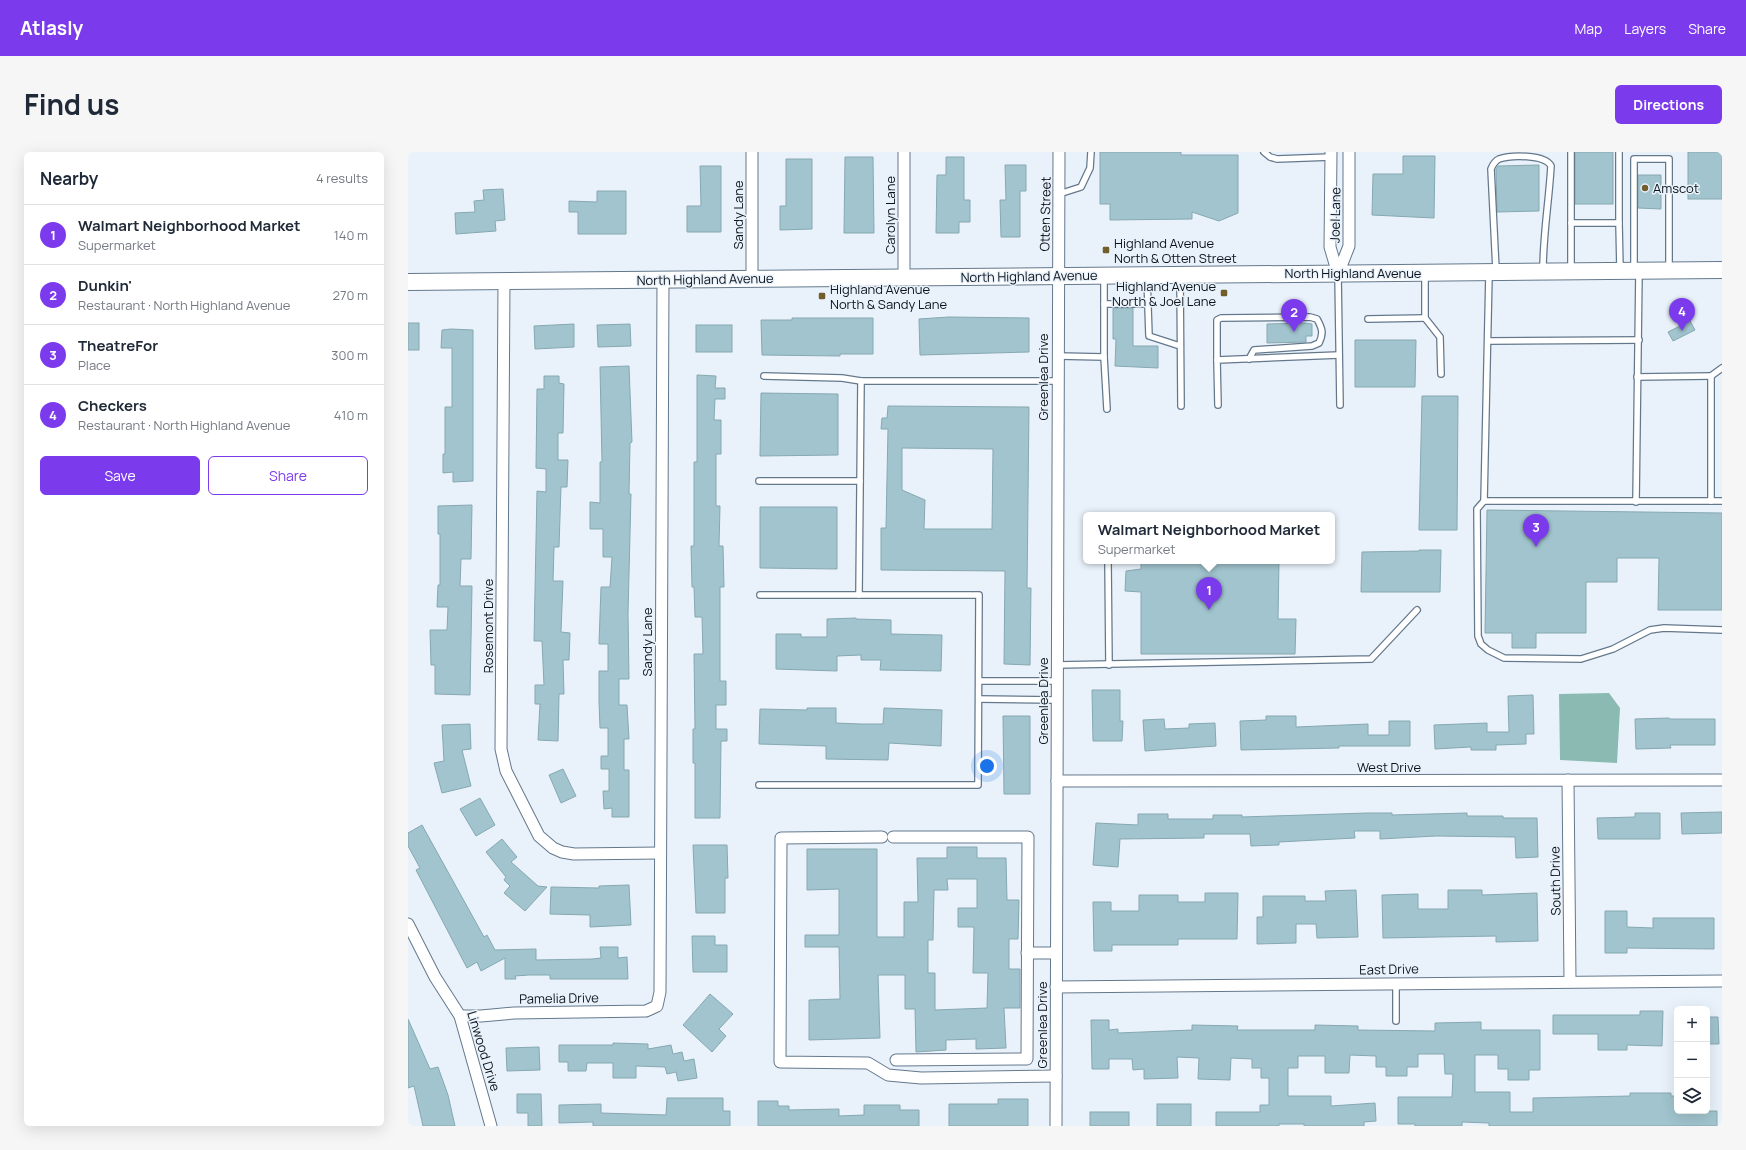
<!DOCTYPE html>
<html lang="en">
<head>
<meta charset="utf-8">
<style>
  :root { --surface:#fff; --page:#f6f6f7; --text:#1f2937; --muted:#747a83; --line:#e0e1e3; --accent:#7c3aed }
  body { margin:0; font-family:Manrope,sans-serif; background:var(--page); color:var(--text) }
  .controls { position:absolute; right:12px; bottom:12px; display:grid; overflow:hidden; border-radius:6px; box-shadow:0 4px 16px #0002 }
  .controls button { width:36px; height:36px; display:grid; place-items:center; padding:0; border:0; border-bottom:1px solid var(--line); background:var(--surface); color:var(--text); font:20px sans-serif }
  .you { position:absolute; left:579px; top:614px; width:14px; height:14px; margin:-10px; border:3px solid #fff; border-radius:50%; background:#1a73e8; box-shadow:0 0 0 6px #1a73e833 }
  .badge { display:grid; place-items:center; width:26px; height:26px; border-radius:50%; background:var(--accent); color:#fff; font-size:13px; font-weight:700 }
  .pin { position:absolute; translate:-50% -33px; filter:drop-shadow(0 1px 2px #0008) }
  .pin::after { content:''; position:absolute; top:21px; width:14px; height:12px; background:inherit; clip-path:polygon(0 0,100% 0,50% 100%) }
  .popup { position:absolute; left:675px; top:360px; width:252px; height:52px; box-sizing:border-box; display:grid; place-content:center; border-radius:6px; background:var(--surface); filter:drop-shadow(0 1px 3px #0005); font-size:13px; white-space:nowrap; color:var(--muted) }
  .popup b { font-size:15px; color:var(--text) }
  .popup::after { content:''; position:absolute; left:50%; top:100%; margin-left:-8px; border:8px solid transparent; border-top-color:var(--surface) }
  .list { margin:0; padding:0; list-style:none }
  h2 { display:flex; justify-content:space-between; align-items:center; height:52px; margin:0; padding:0 16px; font-size:17px }
  h2 small { font-size:13px; font-weight:400; color:var(--muted) }
  .list li { display:grid; grid-template-columns:26px 1fr auto; gap:12px; align-items:center; box-sizing:border-box; height:60px; padding:0 16px; border-top:1px solid var(--line) }
  .list b { display:block; font-size:15px; white-space:nowrap }
  .list p { margin:0; font-size:13px; white-space:nowrap; color:var(--muted) }
  .list em { font-size:13px; font-style:normal; color:var(--muted) }
  .actions { display:flex; gap:8px; padding:12px 16px }
  .actions a { flex:1; padding:9px 0; border:1px solid var(--accent); border-radius:6px; text-align:center; font-size:14px; color:var(--accent) }
  .actions .main { background:var(--accent); color:#fff }
  .icon { flex:none; width:22px; height:22px; fill:none; stroke:currentColor; stroke-width:2; stroke-linecap:round; stroke-linejoin:round }
  .map { position:relative; flex:none; width:1314px; height:974px; overflow:hidden; border-radius:6px }
  header { display:flex; align-items:center; gap:24px; box-sizing:border-box; height:56px; padding:0 20px; background:var(--accent); color:#fff }
  header strong { font-size:19px }
  nav { display:flex; gap:22px; margin-inline-start:auto; font-size:14px }
  .intro { display:flex; align-items:center; justify-content:space-between; box-sizing:border-box; height:96px; padding:0 24px }
  h1 { margin:0; font-size:28px }
  .button { padding:10px 18px; border-radius:6px; background:var(--accent); color:#fff; font-size:14px; font-weight:700 }
  main { display:flex; gap:24px; padding:0 24px }
  aside { flex:1; background:var(--surface); border-radius:6px; box-shadow:0 4px 16px #0002 }
  .map>svg:first-child { display:block }
  .water { fill:#8abab2 }
  .building { fill:#a1c4ce; stroke:#86a8b1; fill-rule:evenodd }
  .lines { fill:none; stroke-linecap:round; stroke-linejoin:round }
  .lane-casing { stroke:#64788c; stroke-width:8 }
  .street-casing { stroke:#64788c; stroke-width:13 }
  .secondary-casing { stroke:#64788c; stroke-width:18 }
  .lane { stroke:#fff; stroke-width:5.5 }
  .street { stroke:#fff; stroke-width:11 }
  .secondary { stroke:#fff; stroke-width:16 }
  .poi-dot { fill:#725d2c; stroke:#e9f2fb; stroke-width:1.5 }
  .labels { text-anchor:middle; stroke-width:3; stroke-linejoin:round; paint-order:stroke }
  .poi-label { font-size:13px; fill:#0b121a; stroke:#e9f2fb; text-anchor:start }
  .street-label { font-size:13px; fill:#0b121a; stroke:#e9f2fb }
</style>
</head>
<body>
<header>
<strong>Atlasly</strong>
<nav><a>Map</a><a>Layers</a><a>Share</a></nav>
</header>
<div class="intro"><h1>Find us</h1><a class="button">Directions</a></div>
<main>
<aside>
<h2>Nearby<small>4 results</small></h2>
<ul class="list">
<li><span class="badge">1</span><div><b>Walmart Neighborhood Market</b><p>Supermarket</p></div><em>140 m</em></li>
<li><span class="badge">2</span><div><b>Dunkin'</b><p>Restaurant · North Highland Avenue</p></div><em>270 m</em></li>
<li><span class="badge">3</span><div><b>TheatreFor</b><p>Place</p></div><em>300 m</em></li>
<li><span class="badge">4</span><div><b>Checkers</b><p>Restaurant · North Highland Avenue</p></div><em>410 m</em></li>
</ul>
<div class="actions"><a class="main">Save</a><a>Share</a></div>
</aside>
<div class="map">
<svg width="1314" height="974" viewBox="0 0 1314 974">
  <rect width="100%" height="100%" fill="#e9f2fb"/>
  <path class="water" d="M 1201,541 L 1212,556 L 1209,611 L 1152,608 L 1151,542 Z"/>
  <g class="building">
    <path d="M 692,0 L 773,0 L 773,3 L 830,3 L 830,61 L 811,69 L 784,60 L 784,67 L 702,68 L 702,52 L 692,52 Z"/>
    <rect x="1167" y="0" width="38" height="52"/>
    <rect x="1280" y="0" width="34" height="47"/>
    <path d="M 995,4 L 1027,4 L 1026,66 L 964,63 L 965,22 L 995,22 Z"/>
    <path d="M 437,5 L 465,5 L 466,81 L 436,81 Z"/>
    <path d="M 538,5 L 556,5 L 556,48 L 562,48 L 562,70 L 551,70 L 551,81 L 528,81 L 529,23 L 538,23 Z"/>
    <path d="M 378,7 L 404,7 L 404,77 L 372,78 L 372,54 L 378,54 Z"/>
    <path d="M 597,13 L 618,13 L 618,39 L 612,39 L 612,85 L 593,85 L 592,48 L 598,48 Z"/>
    <path d="M 1131,13 L 1131,59 L 1089,60 L 1088,17 L 1090,14 Z"/>
    <path d="M 292,14 L 313,14 L 313,80 L 279,80 L 279,54 L 293,54 Z"/>
    <path d="M 1230,23 L 1253,23 L 1253,57 L 1230,56 Z"/>
    <path d="M 95,37 L 97,68 L 87,69 L 88,79 L 48,82 L 47,61 L 67,60 L 66,49 L 76,48 L 75,38 Z"/>
    <path d="M 189,39 L 218,39 L 218,82 L 170,82 L 170,60 L 161,60 L 161,49 L 189,50 Z"/>
    <path d="M 705,156 L 725,156 L 725,194 L 750,194 L 750,216 L 707,214 L 708,187 L 705,187 Z"/>
    <path d="M 541,165 L 621,166 L 621,200 L 512,203 L 511,167 Z"/>
    <path d="M 384,166 L 465,166 L 465,202 L 432,202 L 432,204 L 354,203 L 353,168 L 384,168 Z"/>
    <path d="M 1282,169 L 1287,178 L 1265,189 L 1260,180 Z"/>
    <rect x="0" y="171" width="11" height="27"/>
    <path d="M 897,171 L 904,172 L 904,184 L 898,184 L 898,190 L 859,191 L 859,172 Z"/>
    <path d="M 166,172 L 166,195 L 127,197 L 126,174 Z"/>
    <path d="M 222,172 L 223,194 L 190,195 L 189,173 Z"/>
    <rect x="288" y="173" width="36" height="27"/>
    <path d="M 43,177 L 65,178 L 65,329 L 45,330 L 45,320 L 35,321 L 35,302 L 37,302 L 37,255 L 44,255 L 44,196 L 33,196 L 34,178 Z"/>
    <path d="M 947,188 L 1008,188 L 1007,235 L 947,235 Z"/>
    <path d="M 221,214 L 224,290 L 222,291 L 221,342 L 223,342 L 220,462 L 221,527 L 211,527 L 211,553 L 219,553 L 221,587 L 216,587 L 216,618 L 221,618 L 221,665 L 204,665 L 204,656 L 196,657 L 195,639 L 201,639 L 201,617 L 193,617 L 193,604 L 200,604 L 200,576 L 192,576 L 191,550 L 191,519 L 200,519 L 200,492 L 191,492 L 193,435 L 202,435 L 204,405 L 195,405 L 195,377 L 182,377 L 182,350 L 192,351 L 192,310 L 194,310 L 192,215 Z"/>
    <path d="M 289,223 L 308,224 L 307,236 L 317,236 L 317,247 L 307,247 L 306,268 L 313,268 L 313,302 L 308,302 L 308,354 L 312,354 L 311,394 L 315,394 L 316,435 L 312,435 L 312,529 L 318,529 L 318,553 L 308,553 L 308,577 L 319,577 L 319,589 L 313,589 L 312,666 L 287,666 L 287,611 L 285,611 L 285,577 L 287,577 L 286,502 L 295,502 L 294,465 L 287,465 L 286,435 L 284,435 L 283,394 L 286,394 L 286,310 L 289,310 Z"/>
    <path d="M 136,224 L 151,224 L 151,231 L 156,232 L 155,281 L 150,281 L 150,308 L 160,308 L 159,335 L 153,335 L 151,395 L 146,395 L 145,429 L 155,429 L 153,480 L 162,481 L 161,508 L 155,508 L 156,542 L 151,542 L 150,589 L 130,588 L 132,552 L 127,552 L 127,533 L 136,533 L 134,489 L 126,489 L 129,339 L 138,340 L 138,317 L 128,316 L 129,237 L 136,237 Z"/>
    <path d="M 353,241 L 430,242 L 430,303 L 352,304 Z"/>
    <path d="M 1014,244 L 1050,244 L 1049,378 L 1011,378 Z"/>
    <path d="M 480,254 L 621,255 L 619,436 L 623,436 L 622,513 L 596,512 L 597,419 L 473,418 L 473,376 L 478,376 L 480,277 L 473,277 L 474,266 L 479,266 ZM 494,296 L 585,297 L 584,377 L 516,377 L 517,348 L 494,338 Z"/>
    <path d="M 64,353 L 63,407 L 53,407 L 52,434 L 64,434 L 62,543 L 27,542 L 27,513 L 23,513 L 22,478 L 39,478 L 40,455 L 29,455 L 30,433 L 32,433 L 32,382 L 30,382 L 30,354 Z"/>
    <path d="M 352,355 L 429,355 L 429,417 L 352,416 Z"/>
    <path d="M 1079,358 L 1314,361 L 1314,458 L 1250,458 L 1251,406 L 1209,406 L 1209,430 L 1178,430 L 1178,481 L 1128,481 L 1128,496 L 1104,496 L 1104,481 L 1077,481 Z"/>
    <path d="M 1011,398 L 1033,398 L 1032,440 L 953,440 L 954,400 L 1011,399 Z"/>
    <path d="M 733,409 L 871,409 L 870,467 L 888,467 L 887,502 L 733,502 L 733,440 L 717,439 L 718,419 L 733,417 Z"/>
    <path d="M 448,466 L 448,467 L 483,468 L 483,482 L 534,483 L 533,519 L 472,518 L 473,508 L 453,508 L 453,503 L 429,504 L 429,519 L 368,517 L 368,482 L 393,482 L 393,485 L 419,485 L 419,467 Z"/>
    <path d="M 684,538 L 712,538 L 712,569 L 715,569 L 714,589 L 685,589 Z"/>
    <path d="M 1125,543 L 1126,582 L 1118,582 L 1118,592 L 1088,593 L 1088,598 L 1063,598 L 1063,595 L 1027,597 L 1026,573 L 1079,571 L 1079,580 L 1101,580 L 1100,544 Z"/>
    <path d="M 399,556 L 428,556 L 428,571 L 453,572 L 475,572 L 476,556 L 534,558 L 533,594 L 481,591 L 480,608 L 418,607 L 418,594 L 351,592 L 352,557 L 399,558 Z"/>
    <path d="M 595,564 L 622,564 L 622,642 L 596,642 Z"/>
    <path d="M 858,564 L 888,564 L 888,575 L 960,572 L 960,583 L 981,583 L 981,569 L 1002,569 L 1002,594 L 931,594 L 931,596 L 833,598 L 832,569 L 858,568 Z"/>
    <path d="M 1261,566 L 1262,567 L 1307,567 L 1307,593 L 1262,593 L 1263,596 L 1228,597 L 1227,567 Z"/>
    <path d="M 756,567 L 757,577 L 781,576 L 781,572 L 807,571 L 808,594 L 737,599 L 735,568 Z"/>
    <path d="M 62,572 L 63,597 L 54,598 L 63,634 L 34,641 L 26,611 L 36,609 L 34,573 Z"/>
    <path d="M 155,617 L 168,644 L 153,651 L 141,623 Z"/>
    <path d="M 72,646 L 87,673 L 68,684 L 52,657 Z"/>
    <path d="M 1314,660 L 1314,681 L 1274,682 L 1273,661 Z"/>
    <path d="M 959,661 L 984,661 L 984,663 L 1059,661 L 1059,664 L 1095,664 L 1095,666 L 1129,666 L 1130,705 L 1108,706 L 1107,685 L 1028,684 L 972,687 L 972,679 L 946,679 L 947,686 L 871,690 L 871,693 L 843,694 L 842,682 L 796,682 L 796,686 L 712,687 L 710,715 L 685,713 L 688,671 L 730,673 L 730,662 L 760,662 L 760,667 L 805,667 L 805,663 L 834,663 L 834,665 Z"/>
    <path d="M 1227,661 L 1252,661 L 1252,687 L 1190,687 L 1189,666 L 1227,665 Z"/>
    <path d="M 14,673 L 76,785 L 79,783 L 87,798 L 128,797 L 128,808 L 184,807 L 193,806 L 192,795 L 210,795 L 210,806 L 219,805 L 220,827 L 142,827 L 142,823 L 121,823 L 107,824 L 108,827 L 97,827 L 97,806 L 73,819 L 69,810 L 59,816 L 8,718 L 12,716 L 0,694 L 0,681 Z"/>
    <path d="M 94,687 L 109,705 L 103,710 L 130,734 L 139,735 L 117,759 L 96,741 L 102,734 L 96,728 L 98,725 L 78,700 Z"/>
    <path d="M 285,693 L 319,693 L 320,726 L 317,726 L 317,761 L 288,761 Z"/>
    <path d="M 539,695 L 569,695 L 569,706 L 598,706 L 599,748 L 611,748 L 610,787 L 601,787 L 601,817 L 612,817 L 612,856 L 596,856 L 598,896 L 568,897 L 568,887 L 538,888 L 538,898 L 508,900 L 507,857 L 497,857 L 497,823 L 470,823 L 472,886 L 401,888 L 401,848 L 432,847 L 431,795 L 397,795 L 397,783 L 431,783 L 431,737 L 399,738 L 399,697 L 469,697 L 469,785 L 496,785 L 496,750 L 510,750 L 509,706 L 539,706 ZM 539,727 L 569,727 L 569,756 L 550,756 L 550,775 L 566,775 L 565,821 L 580,821 L 579,856 L 527,858 L 527,821 L 520,821 L 520,788 L 525,788 L 526,738 L 540,738 Z"/>
    <path d="M 221,733 L 223,773 L 182,775 L 182,763 L 142,762 L 143,735 L 191,736 L 191,734 Z"/>
    <path d="M 948,738 L 950,785 L 909,786 L 908,772 L 888,772 L 888,791 L 849,792 L 849,765 L 855,765 L 855,744 L 897,744 L 897,749 L 918,749 L 917,739 Z"/>
    <path d="M 1040,738 L 1074,738 L 1074,743 L 1129,741 L 1130,789 L 1088,790 L 1088,784 L 975,786 L 974,743 L 1010,742 L 1010,757 L 1040,757 Z"/>
    <path d="M 797,741 L 830,741 L 829,787 L 770,787 L 770,793 L 704,793 L 704,799 L 686,799 L 685,750 L 703,750 L 703,759 L 731,759 L 731,743 L 770,743 L 770,750 L 797,750 Z"/>
    <path d="M 1197,759 L 1219,759 L 1219,775 L 1245,776 L 1245,766 L 1306,766 L 1306,797 L 1219,796 L 1219,801 L 1197,801 Z"/>
    <path d="M 284,784 L 307,784 L 307,793 L 319,793 L 319,820 L 285,820 Z"/>
    <path d="M 302,842 L 325,862 L 311,877 L 318,884 L 304,900 L 275,873 Z"/>
    <path d="M 1232,859 L 1255,859 L 1254,894 L 1219,893 L 1219,898 L 1190,898 L 1190,882 L 1145,882 L 1145,863 L 1232,863 Z"/>
    <path d="M 1299,865 L 1310,865 L 1311,892 L 1299,892 Z"/>
    <path d="M 0,867 L 22,917 L 30,915 L 40,943 L 47,974 L 15,974 L 6,934 L 0,936 Z"/>
    <path d="M 683,868 L 701,868 L 701,878 L 710,877 L 710,881 L 784,878 L 784,873 L 830,874 L 829,878 L 907,878 L 907,873 L 950,874 L 950,878 L 1027,879 L 1027,871 L 1073,870 L 1073,878 L 1132,878 L 1132,918 L 1121,918 L 1121,928 L 1100,928 L 1100,917 L 1090,917 L 1090,903 L 1067,903 L 1067,940 L 1102,940 L 1102,960 L 1125,960 L 1125,946 L 1222,944 L 1222,941 L 1263,941 L 1263,944 L 1269,944 L 1269,959 L 1309,959 L 1309,974 L 1081,974 L 1081,971 L 1054,970 L 1054,974 L 1007,974 L 1007,972 L 990,972 L 990,945 L 1044,945 L 1045,922 L 1037,922 L 1036,902 L 1010,902 L 1010,915 L 999,915 L 999,924 L 978,924 L 978,915 L 968,915 L 968,904 L 942,903 L 941,921 L 917,921 L 917,904 L 890,904 L 890,916 L 880,916 L 880,944 L 923,944 L 923,954 L 967,951 L 968,969 L 956,970 L 956,974 L 896,974 L 896,972 L 871,972 L 871,974 L 808,974 L 808,960 L 852,960 L 852,953 L 861,953 L 861,926 L 853,926 L 853,916 L 844,916 L 844,907 L 823,906 L 822,928 L 790,927 L 791,906 L 769,905 L 770,926 L 736,927 L 736,917 L 725,918 L 724,907 L 701,907 L 701,917 L 684,917 Z"/>
    <path d="M 205,891 L 240,892 L 240,897 L 263,893 L 265,902 L 274,900 L 276,909 L 286,907 L 289,926 L 270,929 L 268,920 L 259,922 L 257,915 L 228,914 L 228,926 L 205,926 L 205,911 L 179,911 L 178,919 L 160,919 L 160,910 L 151,910 L 151,893 L 205,893 Z"/>
    <path d="M 131,895 L 132,918 L 99,919 L 98,896 Z"/>
    <path d="M 109,942 L 133,942 L 134,974 L 120,974 L 120,961 L 109,961 Z"/>
    <path d="M 259,946 L 315,946 L 315,959 L 322,959 L 322,974 L 185,974 L 185,970 L 151,971 L 151,953 L 193,952 L 193,961 L 258,963 Z"/>
    <path d="M 590,947 L 620,947 L 620,974 L 541,974 L 541,952 L 590,952 Z"/>
    <path d="M 350,949 L 370,949 L 370,954 L 381,954 L 381,958 L 431,957 L 431,964 L 456,963 L 456,953 L 492,953 L 492,958 L 511,958 L 511,974 L 350,974 Z"/>
    <rect x="749" y="952" width="34" height="22"/>
    <rect x="682" y="960" width="39" height="14"/>
  </g>
  <g class="lines">
    <defs>
      <g id="lane">
        <path d="M 856,0 L 862,5 L 869,7 L 923,5"/>
        <path d="M 651,42 L 673,35 L 682,16 L 683,0"/>
        <path d="M 1163,71 L 1163,0"/>
        <path d="M 1211,71 L 1211,0"/>
        <path d="M 1088,118 L 1083,17 C 1085,12 1087,9 1091,7 C 1102,3 1137,2 1143,14 C 1141,49 1135,83 1135,118"/>
        <path d="M 1163,118 L 1163,71 L 1211,71 L 1212,117"/>
        <path d="M 1226,118 L 1226,7 L 1261,7 L 1261,116"/>
        <path d="M 1017,121 L 1017,166 L 1032,185 L 1033,222"/>
        <path d="M 930,122 L 932,253"/>
        <path d="M 1081,122 L 1076,349 L 1314,349"/>
        <path d="M 772,124 L 773,254"/>
        <path d="M 739,125 L 741,184 L 772,194"/>
        <path d="M 696,152 L 740,152"/>
        <path d="M 960,167 L 1017,166"/>
        <path d="M 1081,189 L 1231,188"/>
        <path d="M 650,204 L 696,205 L 696,126"/>
        <path d="M 696,205 L 699,257"/>
        <path d="M 809,208 L 809,168 L 813,166 L 902,165 L 909,167 C 914,176 916,181 911,191 L 904,194 L 846,198 L 841,207"/>
        <path d="M 356,224 L 434,226 L 453,229 L 649,229"/>
        <path d="M 1229,225 L 1303,224"/>
        <path d="M 810,253 L 809,208 L 931,203"/>
        <path d="M 351,329 L 452,329"/>
        <path d="M 1076,349 L 1069,357 L 1070,484 L 1073,492 L 1080,498 L 1096,506 L 1173,507 L 1205,497 L 1242,478 L 1256,476 L 1314,478"/>
        <path d="M 1303,349 L 1303,224 L 1314,216"/>
        <path d="M 1228,350 L 1231,119"/>
        <path d="M 700,409 L 701,513"/>
        <path d="M 451,443 L 453,229"/>
        <path d="M 649,513 L 963,507 L 1009,458"/>
        <path d="M 571,529 L 649,529"/>
        <path d="M 571,547 L 649,548"/>
        <path d="M 351,633 L 570,633 L 571,443 L 352,443"/>
        <path d="M 988,831 L 988,869"/>
      </g>
      <g id="street">
        <path d="M 923,0 L 922,95 L 930,122"/>
        <path d="M 930,122 L 941,94 L 941,0"/>
        <path d="M 496,125 L 496,0"/>
        <path d="M 344,126 L 344,0"/>
        <path d="M 96,129 L 93,597 L 98,619 L 131,684 L 145,696 L 154,700 L 166,702 L 252,701"/>
        <path d="M 1160,628 L 1162,829"/>
        <path d="M 649,629 L 1314,628"/>
        <path d="M 474,685 L 373,686 L 372,910 L 460,911 L 480,923 L 513,926 L 648,924"/>
        <path d="M 485,685 L 620,685 L 619,907 L 488,908"/>
        <path d="M 0,772 L 27,825 L 52,864 L 83,974"/>
        <path d="M 619,801 L 648,801"/>
        <path d="M 648,835 L 1314,829"/>
        <path d="M 52,864 L 73,864 L 106,861 L 238,859 L 249,854 L 252,840 L 255,127"/>
        <path d="M 648,974 L 651,0"/>
      </g>
      <path id="secondary" d="M 0,130 L 1314,118"/>
    </defs>
    <use href="#lane" class="lane-casing"/>
    <use href="#street" class="street-casing"/>
    <use href="#secondary" class="secondary-casing"/>
    <use href="#lane" class="lane"/>
    <use href="#street" class="street"/>
    <use href="#secondary" class="secondary"/>
  </g>
  <g class="poi-dot">
    <circle cx="1237" cy="36" r="4"/>
    <rect x="694" y="94" width="8" height="8" rx="2"/>
    <rect x="812" y="137" width="8" height="8" rx="2"/>
    <rect x="410" y="140" width="8" height="8" rx="2"/>
  </g>
  <g class="labels">
    <g class="poi-label">
      <text x="1245" y="41">Amscot</text>
      <text x="706" y="96">Highland Avenue<tspan x="706" dy="15">North &amp; Otten Street</tspan></text>
      <text x="808" y="139" text-anchor="end">Highland Avenue<tspan x="808" dy="15">North &amp; Joel Lane</tspan></text>
      <text x="422" y="142">Highland Avenue<tspan x="422" dy="15">North &amp; Sandy Lane</tspan></text>
    </g>
    <g class="street-label">
      <text transform="translate(637 62) rotate(-89)" y="5">Otten Street</text>
      <text transform="translate(330 63) rotate(-90)" y="5">Sandy Lane</text>
      <text transform="translate(482 63) rotate(-90)" y="5">Carolyn Lane</text>
      <text transform="translate(927 63) rotate(-89)" y="5">Joel Lane</text>
      <text x="945" y="126">North Highland Avenue</text>
      <text transform="translate(621 124) rotate(-1)" y="5">North Highland Avenue</text>
      <text transform="translate(297 127) rotate(-1)" y="5">North Highland Avenue</text>
      <text transform="translate(635 225) rotate(-90)" y="5">Greenlea Drive</text>
      <text transform="translate(80 474) rotate(-90)" y="5">Rosemont Drive</text>
      <text transform="translate(239 490) rotate(-90)" y="5">Sandy Lane</text>
      <text transform="translate(635 549) rotate(-90)" y="5">Greenlea Drive</text>
      <text x="981" y="620">West Drive</text>
      <text transform="translate(1147 729) rotate(-91)" y="5">South Drive</text>
      <text transform="translate(981 817) rotate(-1)" y="5">East Drive</text>
      <text transform="translate(151 846) rotate(-1)" y="5">Pamelia Drive</text>
      <text transform="translate(634 873) rotate(-90)" y="5">Greenlea Drive</text>
      <text transform="translate(76 899) rotate(73)" y="5">Linwood Drive</text>
    </g>
  </g>
</svg>
<div class="controls">
<button>+</button>
<button>−</button>
<button><svg class="icon" aria-label="layers" viewBox="0 0 24 24"><path d="M12 4l9 5-9 5-9-5zM3 14l9 5 9-5"/></svg></button>
</div>
<div class="you"></div>
<div class="pin badge" style="left:801px;top:458px">1</div>
<div class="popup"><b>Walmart Neighborhood Market</b>Supermarket</div>
<div class="pin badge" style="left:886px;top:180px">2</div>
<div class="pin badge" style="left:1128px;top:395px">3</div>
<div class="pin badge" style="left:1274px;top:179px">4</div>
</div>
</main>
</body>
</html>
